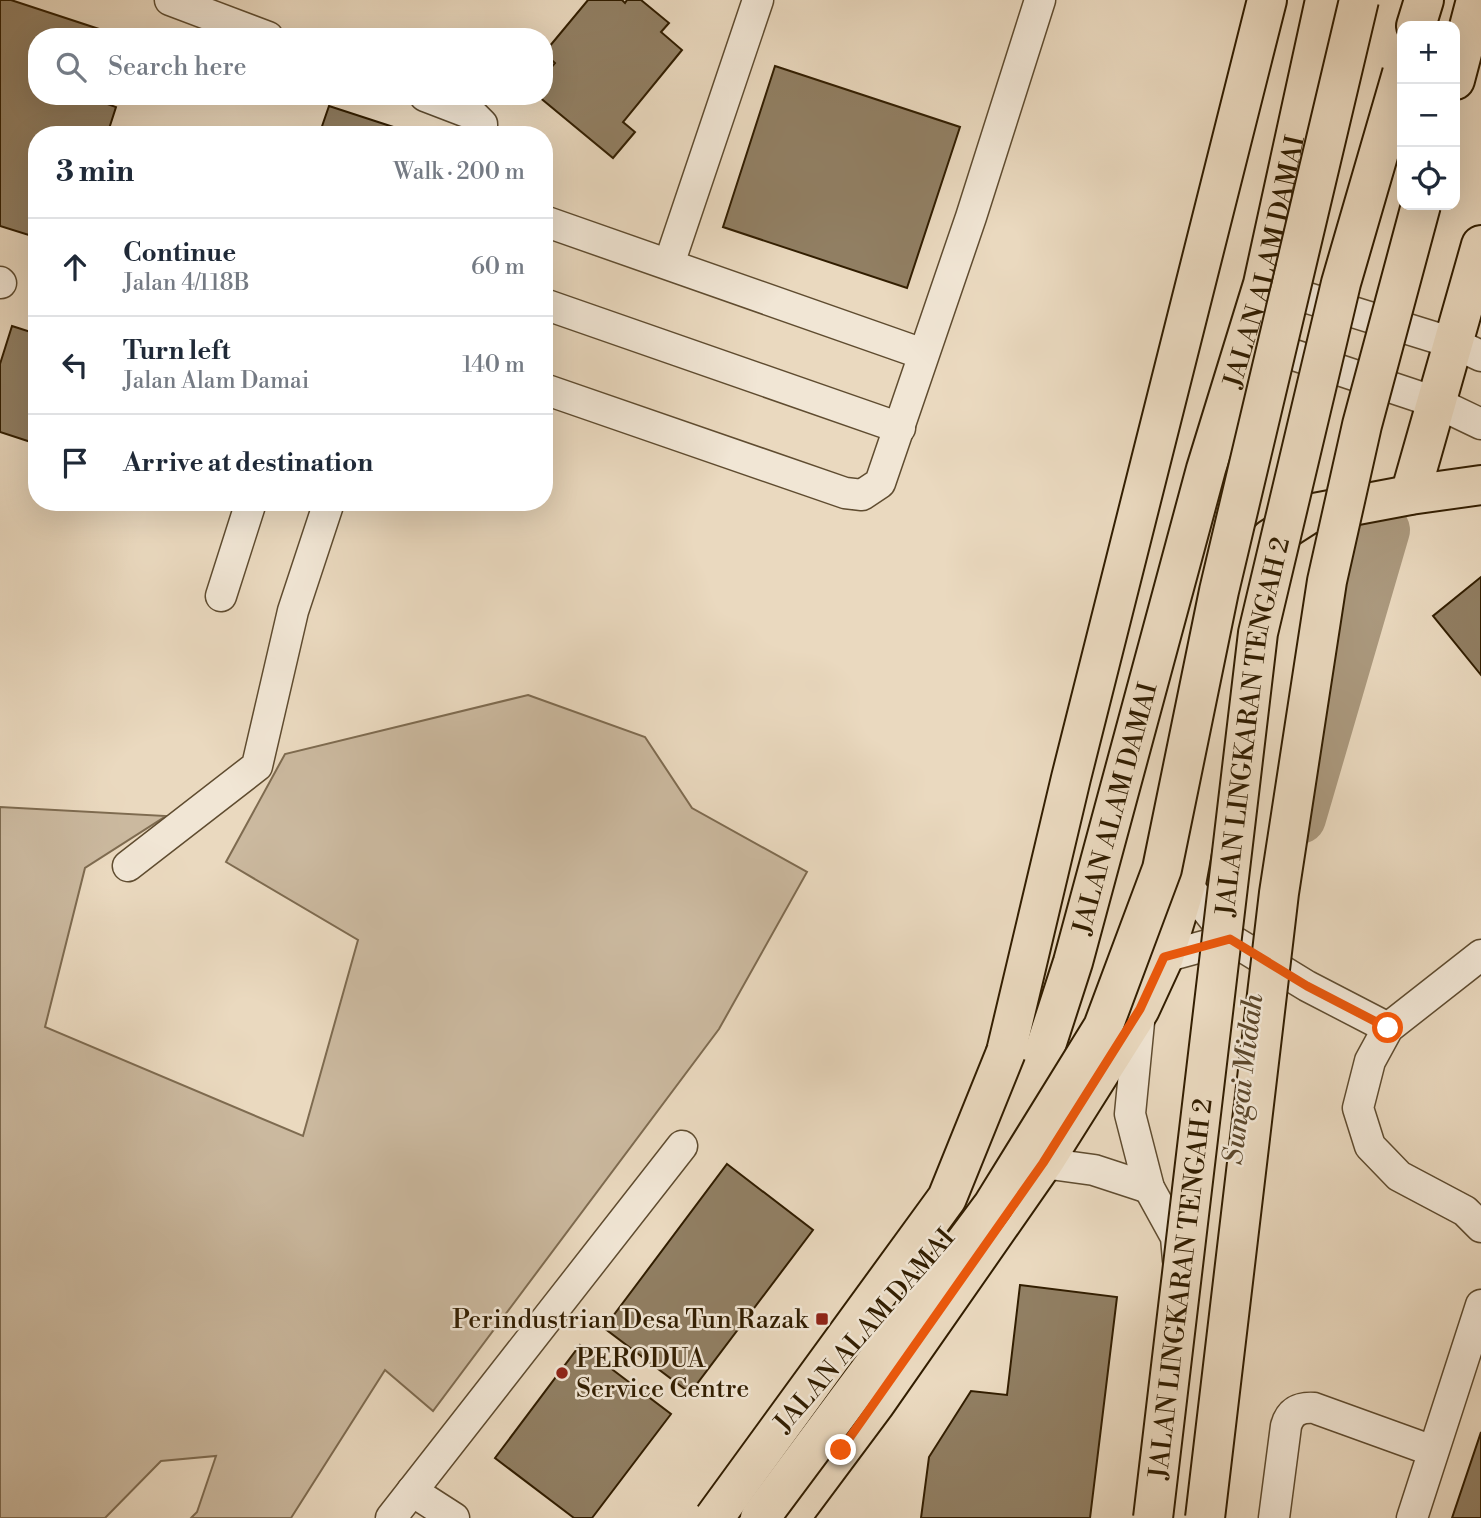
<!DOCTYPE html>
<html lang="en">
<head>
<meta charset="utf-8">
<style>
  :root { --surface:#fff; --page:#f2f2f3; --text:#1f2937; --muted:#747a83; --line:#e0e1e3 }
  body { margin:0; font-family:"Libre Bodoni",serif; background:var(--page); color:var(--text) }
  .controls { position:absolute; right:21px; top:21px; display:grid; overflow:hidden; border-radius:14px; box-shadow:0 7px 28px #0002 }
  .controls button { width:63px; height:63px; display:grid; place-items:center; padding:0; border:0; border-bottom:2px solid var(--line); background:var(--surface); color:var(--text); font:35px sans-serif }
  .stop { position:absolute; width:21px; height:21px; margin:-16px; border:5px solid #ea580c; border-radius:50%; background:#fff }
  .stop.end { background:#ea580c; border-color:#fff; box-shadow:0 2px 7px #0008 }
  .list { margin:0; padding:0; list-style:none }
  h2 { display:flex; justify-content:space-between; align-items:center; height:91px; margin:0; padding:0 28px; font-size:30px }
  h2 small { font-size:23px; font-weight:400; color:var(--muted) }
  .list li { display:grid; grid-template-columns:46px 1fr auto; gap:21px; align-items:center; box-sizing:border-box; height:98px; padding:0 28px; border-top:2px solid var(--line) }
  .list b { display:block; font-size:26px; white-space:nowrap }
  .list p { margin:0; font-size:23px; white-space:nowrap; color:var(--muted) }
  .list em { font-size:23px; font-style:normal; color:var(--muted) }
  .icon { flex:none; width:38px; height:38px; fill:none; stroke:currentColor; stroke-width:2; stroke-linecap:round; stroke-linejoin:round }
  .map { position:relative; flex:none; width:1481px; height:1518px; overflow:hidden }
  .search { position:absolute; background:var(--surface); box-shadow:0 7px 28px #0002; left:28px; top:28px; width:525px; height:77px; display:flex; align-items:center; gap:18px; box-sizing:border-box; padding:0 24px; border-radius:28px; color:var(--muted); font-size:26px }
  .panel { position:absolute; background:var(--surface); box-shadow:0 7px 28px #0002; left:28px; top:126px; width:525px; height:385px; border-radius:28px }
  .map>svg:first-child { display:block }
  .green { fill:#cbb99f; stroke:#7e6b50; stroke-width:2 }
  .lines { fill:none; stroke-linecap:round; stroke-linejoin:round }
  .river { stroke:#ab997e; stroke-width:52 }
  .building { fill:#917f63; stroke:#311d00; stroke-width:2 }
  .minor-casing { stroke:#5f4c30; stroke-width:33 }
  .major-casing { stroke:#311d00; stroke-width:42 }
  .highway-casing { stroke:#311d00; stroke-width:42 }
  .minor { stroke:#f1e6d5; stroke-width:30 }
  .major { stroke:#ead9bf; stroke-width:38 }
  .highway { stroke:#ead9bf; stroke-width:38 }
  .highway-bridge-casing { stroke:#311d00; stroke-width:42; stroke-linecap:butt }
  .highway-bridge { stroke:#ead9bf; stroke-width:38 }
  .route { stroke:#ea580c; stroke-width:9 }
  .poi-dot { fill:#8f2418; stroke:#f1e6d5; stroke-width:2.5 }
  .labels { text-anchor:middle; stroke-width:5; stroke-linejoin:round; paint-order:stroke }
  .street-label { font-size:26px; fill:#311d00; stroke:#f1e6d5 }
  .poi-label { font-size:26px; fill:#311d00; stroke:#f1e6d5; text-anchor:end }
  .water-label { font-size:28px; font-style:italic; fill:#5c482c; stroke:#f1e6d5 }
</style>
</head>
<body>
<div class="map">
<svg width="1481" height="1518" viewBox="0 0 1481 1518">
  <rect width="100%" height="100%" fill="#ead9bf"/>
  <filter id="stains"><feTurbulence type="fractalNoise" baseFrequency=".00286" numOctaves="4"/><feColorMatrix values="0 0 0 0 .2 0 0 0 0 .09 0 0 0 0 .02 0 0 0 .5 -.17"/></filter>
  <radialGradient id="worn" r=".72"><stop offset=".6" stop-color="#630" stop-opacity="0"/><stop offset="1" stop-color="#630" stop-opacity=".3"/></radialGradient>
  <path class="green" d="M 528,695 L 645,737 L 692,808 L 807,872 L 719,1029 L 433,1411 L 385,1370 L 291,1518 L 191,1518 L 197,1512 L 216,1456 L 161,1461 L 105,1518 L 0,1518 L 0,807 L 166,816 L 85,868 L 45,1027 L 303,1136 L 358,940 L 226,862 L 285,754 Z"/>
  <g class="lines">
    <path class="river" d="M 1300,818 L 1384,530"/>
  </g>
  <g class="building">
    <path d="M 0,0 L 11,0 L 99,29 L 97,37 L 37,37 L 37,96 L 85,96 L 116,107 L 107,135 L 37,135 L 37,221 L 32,236 L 0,226 Z"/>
    <path d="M 588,0 L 622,0 L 625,3 L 627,0 L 641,0 L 669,23 L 661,32 L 682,50 L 623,122 L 635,132 L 613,158 L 538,96 L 544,96 L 544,76 L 555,63 L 544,53 Z"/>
    <path d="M 775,66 L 960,127 L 907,288 L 723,227 Z"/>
    <path d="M 329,106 L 418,135 L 319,135 Z"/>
    <path d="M 12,326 L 37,334 L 37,444 L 0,432 L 0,364 Z"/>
    <path d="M 1481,577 L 1481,675 L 1433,616 Z"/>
    <path d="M 727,1164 L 813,1230 L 690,1393 L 604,1328 Z"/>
    <path d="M 1020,1285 L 1117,1297 L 1090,1518 L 921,1518 L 929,1457 L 971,1391 L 1007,1395 Z"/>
    <path d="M 580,1345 L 671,1414 L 592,1518 L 574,1518 L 495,1458 Z"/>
    <path d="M 1481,1432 L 1481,1518 L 1452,1518 Z"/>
  </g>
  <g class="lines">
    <defs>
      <g id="minor">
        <path d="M 170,0 L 268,37"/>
        <path d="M 425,96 L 472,114 L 482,124 L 482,135"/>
        <path d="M 544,221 L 923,354"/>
        <path d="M 669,264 L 758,0"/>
        <path d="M 0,282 L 1,283"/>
        <path d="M 1269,286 L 1453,343 L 1481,356"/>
        <path d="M 544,304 L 900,428"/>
        <path d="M 1258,343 L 1435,402 L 1481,424"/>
        <path d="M 544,389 L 845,493 L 862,495 L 880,483 L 971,217 L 1040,0"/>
        <path d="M 221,596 L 251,502"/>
        <path d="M 128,866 L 257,766 L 293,611 L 329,502"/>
        <path d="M 1186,884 L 1230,939 L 1307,986 L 1388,1028"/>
        <path d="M 1481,955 L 1388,1028 L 1370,1061 L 1358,1108 L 1370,1146 L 1399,1176 L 1465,1211 L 1481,1227"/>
        <path d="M 1164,957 L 1230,939"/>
        <path d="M 1140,1012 L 1130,1114 L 1149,1188 L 1176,1237 L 1178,1260"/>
        <path d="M 1043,1163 L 1094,1170 L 1149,1188"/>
        <path d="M 412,1491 L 454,1518"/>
        <path d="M 391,1518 L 682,1146"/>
        <path d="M 1274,1518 L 1286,1426 C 1290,1412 1299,1407 1314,1408 L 1433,1451"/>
        <path d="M 1412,1518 L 1481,1305"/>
      </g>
      <g id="major">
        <path id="s1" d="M 904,1283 L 977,1198 L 1030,1095 L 1073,962 L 1206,469 L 1263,284 L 1325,0"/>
        <path d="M 790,1518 L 875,1404 L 1043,1163 L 1140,1009 L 1164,957 L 1186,884 L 1243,573 L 1270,539 L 1309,514 L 1410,495 L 1481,485"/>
      </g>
      <g id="highway">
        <path d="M 1416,26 L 1424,0"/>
        <path d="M 1455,80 L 1476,0"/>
        <path d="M 1410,495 L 1481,245"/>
        <path d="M 1006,1052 L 1071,778 L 1267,0"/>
      </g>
    </defs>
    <use href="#minor" class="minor-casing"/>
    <use href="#major" class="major-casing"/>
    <use href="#highway" class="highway-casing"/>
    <use href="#minor" class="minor"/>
    <use href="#major" class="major"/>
    <use href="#highway" class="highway"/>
    <defs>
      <g id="highway-bridge">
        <path d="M 714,1518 L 947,1198 L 1006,1052"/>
        <path d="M 760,1518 L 993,1205 L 1103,1027 L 1162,869 L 1219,591 L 1359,0"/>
        <path id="s2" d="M 1153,1518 L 1258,633 L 1341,283 L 1402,73"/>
        <path d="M 1205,1518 L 1279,893 L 1327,581 L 1362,425 L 1421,205"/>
      </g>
    </defs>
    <use href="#highway-bridge" class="highway-bridge-casing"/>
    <use href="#highway-bridge" class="highway-bridge"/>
  </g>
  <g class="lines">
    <path class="route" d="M 841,1450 L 1043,1163 L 1140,1009 L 1164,957 L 1230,939 L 1307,986 L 1388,1028"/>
  </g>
  <g class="poi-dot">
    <rect x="815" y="1312" width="14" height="14" rx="3.5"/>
    <circle cx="562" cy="1373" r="7"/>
  </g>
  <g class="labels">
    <g class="street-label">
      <text dy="9" stroke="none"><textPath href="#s1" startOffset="1094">JALAN ALAM DAMAI</textPath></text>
      <text dy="9" stroke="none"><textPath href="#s2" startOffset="798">JALAN LINGKARAN TENGAH 2</textPath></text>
      <text dy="9" stroke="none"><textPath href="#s1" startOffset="527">JALAN ALAM DAMAI</textPath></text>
      <text dy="9" stroke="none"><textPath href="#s2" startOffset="231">JALAN LINGKARAN TENGAH 2</textPath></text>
      <text transform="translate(864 1330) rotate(-49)" y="9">JALAN ALAM DAMAI</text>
    </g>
    <g class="poi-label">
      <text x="808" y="1328">Perindustrian Desa Tun Razak</text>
      <text x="576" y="1367" text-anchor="start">PERODUA<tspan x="576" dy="30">Service Centre</tspan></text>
    </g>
    <g class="water-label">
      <text transform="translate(1242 1079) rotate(-83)" y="10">Sungai Midah</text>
    </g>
  </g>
  <rect width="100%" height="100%" filter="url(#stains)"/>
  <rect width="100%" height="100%" fill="url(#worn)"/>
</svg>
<div class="controls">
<button>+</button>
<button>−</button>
<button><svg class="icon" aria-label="locate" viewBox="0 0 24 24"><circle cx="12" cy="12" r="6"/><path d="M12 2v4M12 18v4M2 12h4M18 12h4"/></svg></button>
</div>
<div class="stop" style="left:1388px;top:1028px"></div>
<div class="stop end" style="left:841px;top:1450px"></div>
<div class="search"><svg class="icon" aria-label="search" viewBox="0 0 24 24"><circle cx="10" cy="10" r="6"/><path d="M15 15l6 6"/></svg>Search here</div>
<section class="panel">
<h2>3 min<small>Walk · 200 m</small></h2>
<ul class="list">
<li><svg class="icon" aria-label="ahead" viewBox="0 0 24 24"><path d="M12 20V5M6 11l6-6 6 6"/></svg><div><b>Continue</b><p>Jalan 4/118B</p></div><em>60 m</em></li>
<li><svg class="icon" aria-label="left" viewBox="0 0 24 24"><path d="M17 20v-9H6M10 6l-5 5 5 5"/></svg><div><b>Turn left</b><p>Jalan Alam Damai</p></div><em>140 m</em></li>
<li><svg class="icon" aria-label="arrive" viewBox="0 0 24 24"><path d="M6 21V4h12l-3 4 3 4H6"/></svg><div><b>Arrive at destination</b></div></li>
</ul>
</section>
</div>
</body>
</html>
